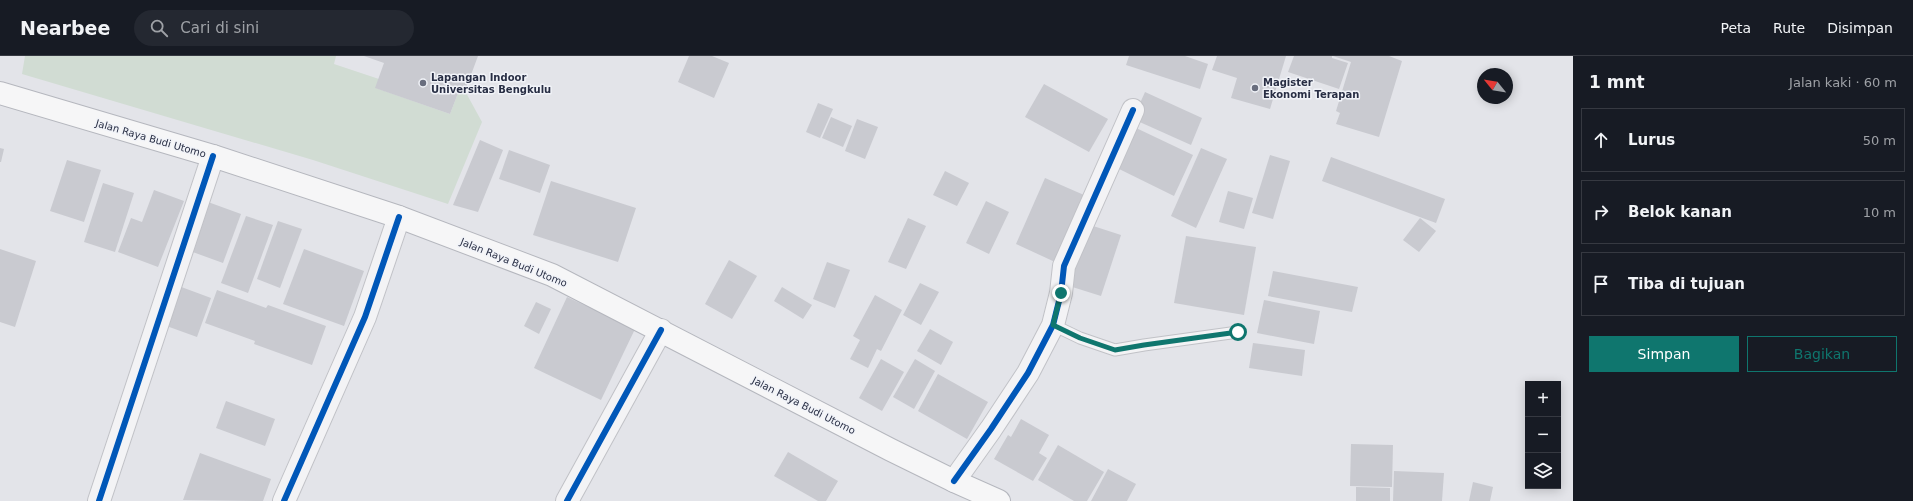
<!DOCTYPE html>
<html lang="id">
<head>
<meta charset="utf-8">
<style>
  :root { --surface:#171b24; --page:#242831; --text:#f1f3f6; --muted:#9ea1a6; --line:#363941; --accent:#0f766e }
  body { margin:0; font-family:"DejaVu Sans",sans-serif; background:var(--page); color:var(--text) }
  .controls { position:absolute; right:12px; bottom:12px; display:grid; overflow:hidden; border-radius:0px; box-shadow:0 2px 10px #0003 }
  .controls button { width:36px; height:36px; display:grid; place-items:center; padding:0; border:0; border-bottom:1px solid var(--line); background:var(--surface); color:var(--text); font:20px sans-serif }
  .compass { position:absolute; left:1477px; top:12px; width:36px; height:36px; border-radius:50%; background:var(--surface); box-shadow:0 2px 10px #0003; rotate:300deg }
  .stop { position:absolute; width:12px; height:12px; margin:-9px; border:3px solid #0f766e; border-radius:50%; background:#fff }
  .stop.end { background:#0f766e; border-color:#fff; box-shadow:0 1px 4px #0008 }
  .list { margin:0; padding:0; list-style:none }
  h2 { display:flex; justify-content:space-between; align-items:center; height:52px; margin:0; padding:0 16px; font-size:17px }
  h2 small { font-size:13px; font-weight:400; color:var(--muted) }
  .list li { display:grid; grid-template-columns:26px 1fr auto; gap:12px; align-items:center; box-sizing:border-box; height:64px; margin:0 8px 8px; padding:0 8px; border:1px solid var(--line); border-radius:0px }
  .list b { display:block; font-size:15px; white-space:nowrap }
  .list em { font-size:13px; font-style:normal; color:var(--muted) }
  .actions { display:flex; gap:8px; padding:12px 16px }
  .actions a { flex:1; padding:9px 0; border:1px solid var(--accent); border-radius:0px; text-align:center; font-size:14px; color:var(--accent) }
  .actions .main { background:var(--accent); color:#fff }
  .icon { flex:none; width:22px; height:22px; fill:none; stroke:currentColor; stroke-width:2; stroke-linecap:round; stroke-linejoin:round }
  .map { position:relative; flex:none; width:1573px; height:445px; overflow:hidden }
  header { display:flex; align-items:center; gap:24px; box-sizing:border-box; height:56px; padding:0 20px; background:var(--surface); border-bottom:1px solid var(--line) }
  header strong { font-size:19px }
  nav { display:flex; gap:22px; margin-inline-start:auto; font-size:14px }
  .search { width:280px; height:36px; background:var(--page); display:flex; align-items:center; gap:10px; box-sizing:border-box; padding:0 14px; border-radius:22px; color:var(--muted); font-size:15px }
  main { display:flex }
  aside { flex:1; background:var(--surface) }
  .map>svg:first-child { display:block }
  .green { fill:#d1dcd3 }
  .building { fill:#c9cad0 }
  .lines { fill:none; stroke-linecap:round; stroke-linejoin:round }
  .lane-casing { stroke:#c1c2c7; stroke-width:13 }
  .street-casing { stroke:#c1c2c7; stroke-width:24 }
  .highway-casing { stroke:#b5b7be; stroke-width:24 }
  .lane { stroke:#f3f3f5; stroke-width:11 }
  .street { stroke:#f3f3f5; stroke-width:22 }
  .highway { stroke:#f6f6f7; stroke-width:22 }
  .cycleway-casing { stroke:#f1f3f8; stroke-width:8 }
  .cycleway { stroke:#0057b8; stroke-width:6 }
  .route { stroke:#0f766e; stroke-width:5 }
  .poi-dot { fill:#696e7e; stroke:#f1f3f8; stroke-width:1.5 }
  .labels { text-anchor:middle; stroke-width:3; stroke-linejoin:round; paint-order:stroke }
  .poi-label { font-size:10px; font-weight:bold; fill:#282e44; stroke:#f1f3f8; text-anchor:start }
  .street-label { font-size:10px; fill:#282e44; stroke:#f1f3f8 }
</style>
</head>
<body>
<header>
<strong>Nearbee</strong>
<div class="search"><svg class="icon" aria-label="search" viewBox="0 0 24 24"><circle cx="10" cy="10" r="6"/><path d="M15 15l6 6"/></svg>Cari di sini</div>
<nav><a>Peta</a><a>Rute</a><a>Disimpan</a></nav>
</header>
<main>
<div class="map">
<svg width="1573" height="445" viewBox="0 0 1573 445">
  <rect width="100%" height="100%" fill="#e3e4e9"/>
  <path class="green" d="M 25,0 L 336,0 L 334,8 L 379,23 L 376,32 L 450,58 L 460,32 L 465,35 L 482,66 L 448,148 L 313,104 L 22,18 Z"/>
  <g class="building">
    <path d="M 364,0 L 478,0 L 465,35 L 460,32 L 450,58 L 375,32 L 384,7 Z"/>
    <path d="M 689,0 L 712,0 L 729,7 L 714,42 L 678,26 Z"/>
    <path d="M 1129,0 L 1185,0 L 1208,8 L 1200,33 L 1126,9 Z"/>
    <path d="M 1217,0 L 1286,0 L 1270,53 L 1231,42 L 1237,22 L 1212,14 Z"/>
    <path d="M 1294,0 L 1332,0 L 1332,2 L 1348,7 L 1339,33 L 1288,16 Z"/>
    <path d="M 1333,0 L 1389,0 L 1402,5 L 1379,81 L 1336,68 L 1340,57 L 1336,55 L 1351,6 Z"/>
    <path d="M 1044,28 L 1108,63 L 1089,96 L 1025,61 Z"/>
    <path d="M 1145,36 L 1202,62 L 1191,89 L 1133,63 Z"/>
    <path d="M 818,47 L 833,53 L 820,82 L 806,76 Z"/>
    <path d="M 831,61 L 852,70 L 843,91 L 822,82 Z"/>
    <path d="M 857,63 L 878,71 L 865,103 L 845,95 Z"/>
    <path d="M 1134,71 L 1193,99 L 1174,140 L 1115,111 Z"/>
    <path d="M 480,84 L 503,94 L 478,156 L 453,149 Z"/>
    <path d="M 0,92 L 4,93 L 1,106 L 0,106 Z"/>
    <path d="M 1201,92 L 1227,103 L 1196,172 L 1171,160 Z"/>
    <path d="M 509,94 L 550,109 L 540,137 L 499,123 Z"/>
    <path d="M 1270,99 L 1290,105 L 1273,163 L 1252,157 Z"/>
    <path d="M 1331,101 L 1445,143 L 1436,167 L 1322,125 Z"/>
    <path d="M 67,104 L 101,114 L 84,166 L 50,155 Z"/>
    <path d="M 945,115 L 969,127 L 957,150 L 933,139 Z"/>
    <path d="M 1045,122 L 1084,139 L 1055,206 L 1016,188 Z"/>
    <path d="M 551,125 L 636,152 L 618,206 L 533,179 Z"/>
    <path d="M 103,127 L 134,137 L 115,196 L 84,186 Z"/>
    <path d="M 154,134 L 184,145 L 158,211 L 118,196 L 131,162 L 142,166 Z"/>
    <path d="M 1228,135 L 1253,142 L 1244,173 L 1219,166 Z"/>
    <path d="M 986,145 L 1009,156 L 989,198 L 966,187 Z"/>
    <path d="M 208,146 L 241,158 L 223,207 L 190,195 Z"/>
    <path d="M 246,160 L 273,169 L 248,237 L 221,227 Z"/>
    <path d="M 908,162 L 926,170 L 906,213 L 888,206 Z"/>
    <path d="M 1420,162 L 1436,175 L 1419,196 L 1403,184 Z"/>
    <path d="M 278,165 L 302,173 L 280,232 L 257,223 Z"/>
    <path d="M 1087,168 L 1121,179 L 1101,240 L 1066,229 Z"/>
    <path d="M 1186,180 L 1256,191 L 1244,259 L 1174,247 Z"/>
    <path d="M 0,193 L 36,205 L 15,271 L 0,266 Z"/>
    <path d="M 304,193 L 364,215 L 344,270 L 283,248 Z"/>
    <path d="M 729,204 L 757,220 L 732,263 L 705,248 Z"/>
    <path d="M 827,206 L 850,214 L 835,252 L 813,243 Z"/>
    <path d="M 1273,215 L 1358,231 L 1352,256 L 1268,240 Z"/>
    <path d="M 920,227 L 939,236 L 921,269 L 903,259 Z"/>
    <path d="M 176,229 L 211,242 L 197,281 L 161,268 Z"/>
    <path d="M 782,231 L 812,249 L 803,263 L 774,245 Z"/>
    <path d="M 217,234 L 266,252 L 268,249 L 326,270 L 312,309 L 254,288 L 255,285 L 205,267 Z"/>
    <path d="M 875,239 L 902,254 L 881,295 L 877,293 L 868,312 L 850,303 L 860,284 L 853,280 Z"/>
    <path d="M 567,241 L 635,273 L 601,344 L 534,312 Z"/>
    <path d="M 1264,244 L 1320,255 L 1314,288 L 1257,277 Z"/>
    <path d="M 536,246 L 551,253 L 539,278 L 524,270 Z"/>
    <path d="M 930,273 L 953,286 L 941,309 L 917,295 Z"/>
    <path d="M 1253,287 L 1305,294 L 1302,320 L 1249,312 Z"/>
    <path d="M 881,303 L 904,316 L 882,355 L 859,342 Z"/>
    <path d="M 915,303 L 935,315 L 914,353 L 893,341 Z"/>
    <path d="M 938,318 L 988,346 L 967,383 L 918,355 Z"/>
    <path d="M 226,345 L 275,363 L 265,390 L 216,372 Z"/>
    <path d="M 1021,363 L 1049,379 L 1039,397 L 1047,402 L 1033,425 L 994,403 L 1008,379 L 1011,381 Z"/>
    <path d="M 1351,388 L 1393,389 L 1392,431 L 1350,430 Z"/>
    <path d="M 1058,389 L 1104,416 L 1087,445 L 1074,445 L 1038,424 Z"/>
    <path d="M 788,396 L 838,425 L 826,445 L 818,445 L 774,420 Z"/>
    <path d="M 200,397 L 271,423 L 263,445 L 183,444 Z"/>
    <path d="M 1108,413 L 1136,428 L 1127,445 L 1091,445 Z"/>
    <path d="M 1394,415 L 1444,417 L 1442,445 L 1393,445 Z"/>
    <path d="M 1473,426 L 1493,431 L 1490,445 L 1469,445 Z"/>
    <path d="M 1356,431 L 1390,432 L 1390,445 L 1356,445 Z"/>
  </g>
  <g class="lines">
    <defs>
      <path id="lane" d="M 1053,269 L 1080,282 L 1115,294 L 1144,289 L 1238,276"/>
      <g id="street">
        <path d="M 954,425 L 991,373 L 1028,317 L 1053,269 L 1061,237 L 1064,210 L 1133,54"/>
        <path d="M 99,445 L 213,100"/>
        <path d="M 284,445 L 365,261 L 399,161"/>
        <path d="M 567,445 L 661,274"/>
      </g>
      <path id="highway" d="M 0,37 L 213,100 L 399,161 L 552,219 L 891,394 L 954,425 L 999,445"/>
    </defs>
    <use href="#lane" class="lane-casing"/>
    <use href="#street" class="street-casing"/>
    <use href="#highway" class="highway-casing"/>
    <use href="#lane" class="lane"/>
    <use href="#street" class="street"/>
    <use href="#highway" class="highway"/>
    <defs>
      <g id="cycleway">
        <path d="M 954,425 L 991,373 L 1028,317 L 1053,269 L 1061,237 L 1064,210 L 1133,54"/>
        <path d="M 99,445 L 213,100"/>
        <path d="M 284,445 L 365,261 L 399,161"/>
        <path d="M 567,445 L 661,274"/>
      </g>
    </defs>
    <use href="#cycleway" class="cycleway-casing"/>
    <use href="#cycleway" class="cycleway"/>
  </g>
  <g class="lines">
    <path class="route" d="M 1061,237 L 1053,269 L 1080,282 L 1115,294 L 1144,289 L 1238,276"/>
  </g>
  <g class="poi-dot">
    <circle cx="423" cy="27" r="4"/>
    <circle cx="1255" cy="32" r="4"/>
  </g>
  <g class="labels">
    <g class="poi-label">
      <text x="431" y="25">Lapangan Indoor<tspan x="431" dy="12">Universitas Bengkulu</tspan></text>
      <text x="1263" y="30">Magister<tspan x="1263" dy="12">Ekonomi Terapan</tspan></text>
    </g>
    <g class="street-label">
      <text transform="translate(151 82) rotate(16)" y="4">Jalan Raya Budi Utomo</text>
      <text transform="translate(514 206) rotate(22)" y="4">Jalan Raya Budi Utomo</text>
      <text transform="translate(804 349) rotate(27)" y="4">Jalan Raya Budi Utomo</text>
    </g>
  </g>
</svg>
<div class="controls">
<button>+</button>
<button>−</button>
<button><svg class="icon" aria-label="layers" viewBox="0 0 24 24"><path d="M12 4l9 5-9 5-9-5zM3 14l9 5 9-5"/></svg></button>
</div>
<svg class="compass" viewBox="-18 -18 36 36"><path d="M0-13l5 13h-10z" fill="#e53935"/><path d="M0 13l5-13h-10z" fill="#9ea1a6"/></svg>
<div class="stop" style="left:1238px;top:276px"></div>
<div class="stop end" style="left:1061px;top:237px"></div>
</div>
<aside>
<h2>1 mnt<small>Jalan kaki · 60 m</small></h2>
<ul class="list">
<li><svg class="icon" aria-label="ahead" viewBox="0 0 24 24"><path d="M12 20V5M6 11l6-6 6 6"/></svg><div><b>Lurus</b></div><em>50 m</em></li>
<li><svg class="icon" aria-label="right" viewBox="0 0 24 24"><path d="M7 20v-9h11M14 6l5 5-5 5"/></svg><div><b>Belok kanan</b></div><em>10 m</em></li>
<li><svg class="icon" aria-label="arrive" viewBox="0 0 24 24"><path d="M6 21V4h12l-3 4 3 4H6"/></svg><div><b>Tiba di tujuan</b></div></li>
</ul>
<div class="actions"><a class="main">Simpan</a><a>Bagikan</a></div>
</aside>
</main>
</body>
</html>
